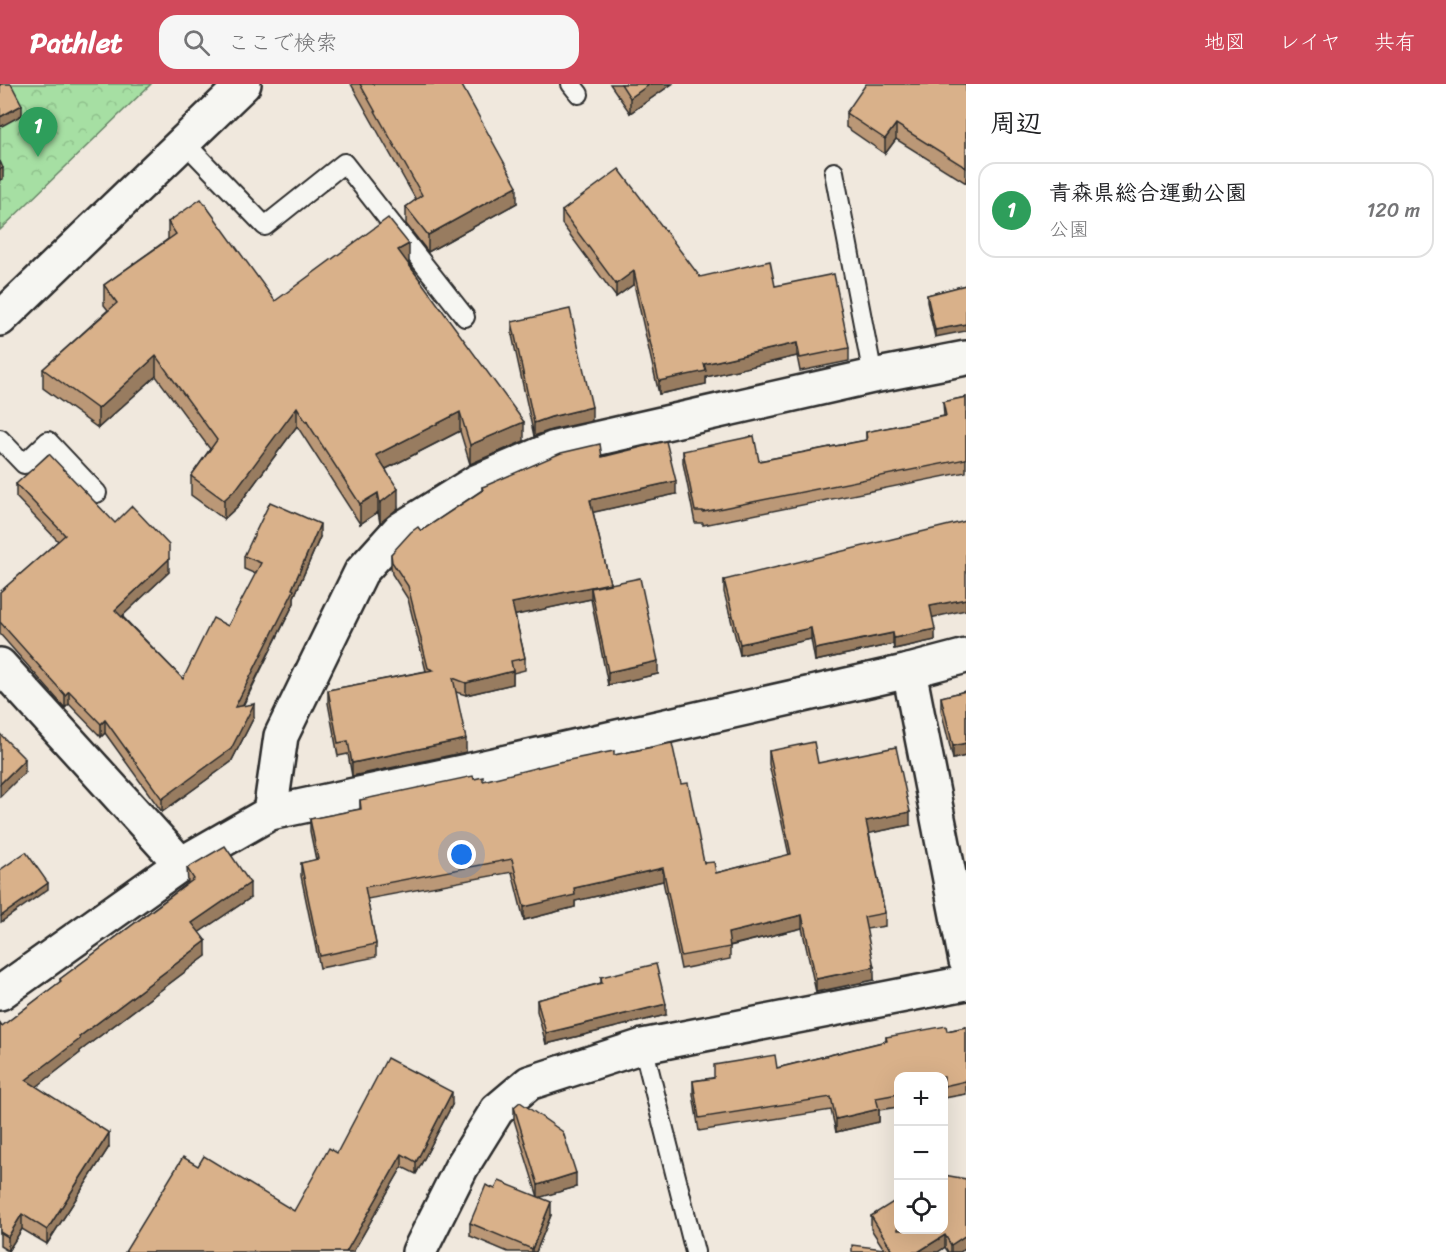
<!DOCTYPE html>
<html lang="ja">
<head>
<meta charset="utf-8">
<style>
  :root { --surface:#fff; --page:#f6f6f6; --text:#202124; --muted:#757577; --line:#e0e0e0; --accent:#d1495b }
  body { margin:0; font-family:Sriracha,"Klee One",sans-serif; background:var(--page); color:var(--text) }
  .controls { position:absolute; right:18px; bottom:18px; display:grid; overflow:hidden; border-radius:12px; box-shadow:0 6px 24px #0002 }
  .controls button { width:54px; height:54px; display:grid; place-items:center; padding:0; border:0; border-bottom:2px solid var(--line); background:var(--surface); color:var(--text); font:30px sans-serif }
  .you { position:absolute; left:462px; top:771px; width:21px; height:21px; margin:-15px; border:4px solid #fff; border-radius:50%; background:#1a73e8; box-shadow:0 0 0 9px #1a73e833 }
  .badge { display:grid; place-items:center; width:39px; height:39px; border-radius:50%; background:var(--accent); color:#fff; font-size:20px; font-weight:700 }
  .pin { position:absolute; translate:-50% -50px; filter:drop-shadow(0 2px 3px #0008) }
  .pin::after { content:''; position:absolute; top:32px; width:21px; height:18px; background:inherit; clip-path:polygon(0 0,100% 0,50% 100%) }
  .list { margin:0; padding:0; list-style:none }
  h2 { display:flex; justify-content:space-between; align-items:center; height:78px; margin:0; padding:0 24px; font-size:26px }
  h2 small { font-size:20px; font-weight:400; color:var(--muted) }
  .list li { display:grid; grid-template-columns:39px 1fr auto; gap:18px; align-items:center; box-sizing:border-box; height:96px; margin:0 12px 12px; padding:0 12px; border:2px solid var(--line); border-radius:18px }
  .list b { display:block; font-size:22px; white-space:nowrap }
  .list p { margin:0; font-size:20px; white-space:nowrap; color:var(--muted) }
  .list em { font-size:20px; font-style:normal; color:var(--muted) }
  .icon { flex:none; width:33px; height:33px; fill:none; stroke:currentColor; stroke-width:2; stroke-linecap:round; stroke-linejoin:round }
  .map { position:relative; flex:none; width:966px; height:1168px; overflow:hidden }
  header { display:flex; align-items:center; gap:36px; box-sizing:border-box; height:84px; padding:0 30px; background:var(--accent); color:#fff }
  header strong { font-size:28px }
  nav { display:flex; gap:33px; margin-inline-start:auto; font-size:21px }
  .search { width:420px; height:54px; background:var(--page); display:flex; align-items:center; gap:15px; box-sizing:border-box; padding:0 21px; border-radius:18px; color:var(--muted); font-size:22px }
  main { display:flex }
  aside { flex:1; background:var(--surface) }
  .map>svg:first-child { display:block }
  .park { fill:url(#park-crowns); stroke:#688567; stroke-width:1.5 }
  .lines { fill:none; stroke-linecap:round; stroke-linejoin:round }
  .service-casing { stroke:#2b2b2b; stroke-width:22 }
  .minor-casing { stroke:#2b2b2b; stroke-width:38 }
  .tertiary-casing { stroke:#2b2b2b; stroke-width:38 }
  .service { stroke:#f6f6f2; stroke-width:18 }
  .minor { stroke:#f6f6f2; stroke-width:33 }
  .tertiary { stroke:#f6f6f2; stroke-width:33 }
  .wall { fill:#bb9877; stroke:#2b2b2b; stroke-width:1.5 }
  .shaded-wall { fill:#987c61; stroke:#2b2b2b; stroke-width:1.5 }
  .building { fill:#d9b18a; stroke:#2b2b2b; stroke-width:1.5 }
</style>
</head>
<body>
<header>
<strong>Pathlet</strong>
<div class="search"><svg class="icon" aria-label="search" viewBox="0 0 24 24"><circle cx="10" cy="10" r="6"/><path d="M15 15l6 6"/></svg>ここで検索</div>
<nav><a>地図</a><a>レイヤ</a><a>共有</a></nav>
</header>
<main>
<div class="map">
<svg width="966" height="1168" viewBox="0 0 966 1168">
  <defs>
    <pattern id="park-crowns" width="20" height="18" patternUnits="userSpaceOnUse" patternTransform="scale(1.5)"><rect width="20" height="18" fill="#a6dfa3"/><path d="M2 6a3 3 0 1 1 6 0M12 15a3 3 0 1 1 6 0" fill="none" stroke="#8fc08c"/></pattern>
  </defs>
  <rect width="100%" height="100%" fill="#f0e8dd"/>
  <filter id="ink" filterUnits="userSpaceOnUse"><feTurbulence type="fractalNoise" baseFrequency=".0167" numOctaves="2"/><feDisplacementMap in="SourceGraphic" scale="12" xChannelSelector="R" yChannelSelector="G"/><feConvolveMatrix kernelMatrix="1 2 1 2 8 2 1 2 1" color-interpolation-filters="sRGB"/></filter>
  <g filter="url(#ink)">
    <path class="park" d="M 0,0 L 151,0 L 0,146 Z"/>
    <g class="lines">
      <defs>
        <g id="service">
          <path d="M 571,0 L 579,10"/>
          <path d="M 184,58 L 265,142 L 344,79 L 465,233"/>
          <path d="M 834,88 L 873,292"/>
          <path d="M 0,355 L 24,380 L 48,357 L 97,409"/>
          <path d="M 643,962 L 695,1168"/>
        </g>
        <g id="minor">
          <path d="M 0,581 L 181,780"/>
          <path d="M 909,587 L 966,877"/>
          <path d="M 270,729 L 281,652 L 361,488 L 399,446 L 476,398 L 555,364 L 873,292 L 966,274"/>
          <path d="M 0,909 L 181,780 L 270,729 L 467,687 L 909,587 L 966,572"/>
          <path d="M 419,1168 L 461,1084 L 497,1026 L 529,999 L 643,962 L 966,899"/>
        </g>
        <path id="tertiary" d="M 0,235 L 244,0"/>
      </defs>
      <use href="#service" class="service-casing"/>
      <use href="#minor" class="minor-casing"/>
      <use href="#tertiary" class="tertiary-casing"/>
      <use href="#service" class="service"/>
      <use href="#minor" class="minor"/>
      <use href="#tertiary" class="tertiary"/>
    </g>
    <g class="wall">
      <path d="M 351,0 L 461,0 L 517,119 L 428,168 L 406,140 L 406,123 L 416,116 Z"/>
      <path d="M 610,0 L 672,0 L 630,29 Z"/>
      <path d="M 966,0 L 966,99 L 896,55 L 885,70 L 846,43 L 846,29 Z"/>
      <path d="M 562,127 L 700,193 L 775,202 L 849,264 L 849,277 L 800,287 L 797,272 L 706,293 L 706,300 L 659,310 L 634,200 L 616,213 L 562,140 Z"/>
      <path d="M 168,138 L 275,217 L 409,179 L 524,357 L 470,380 L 460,347 L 386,385 L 398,424 L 380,439 L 378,428 L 360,440 L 297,342 L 237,423 L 224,435 L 191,411 L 191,392 L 210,365 L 156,292 L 98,344 L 43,304 L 43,285 L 108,226 L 104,221 L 104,201 L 168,155 Z"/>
      <path d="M 966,201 L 935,253 L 927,218 L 927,211 Z"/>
      <path d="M 512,238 L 592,337 L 551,346 L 534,352 L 512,251 Z"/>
      <path d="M 966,313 L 966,388 L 703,441 L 703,439 L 695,439 L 683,379 L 683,367 L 759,377 L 866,356 L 866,348 L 944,332 L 943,318 Z"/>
      <path d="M 602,373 L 676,410 L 593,428 L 610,500 L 658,590 L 608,601 L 591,515 L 515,531 L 525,574 L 525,586 L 513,589 L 513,600 L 466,611 L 456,608 L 466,668 L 352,692 L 348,670 L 338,672 L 328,619 L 328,606 L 426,587 L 408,515 L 392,490 L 391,483 L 391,470 L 421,447 L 482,406 L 482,403 Z"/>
      <path d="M 16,400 L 115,439 L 169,488 L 122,532 L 183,595 L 228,542 L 256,490 L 244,485 L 244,472 L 320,453 L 294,513 L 294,519 L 243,622 L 254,633 L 231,678 L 162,728 L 105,649 L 101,653 L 69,620 L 65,624 L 0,550 L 0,508 L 58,457 L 16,413 Z"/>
      <path d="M 724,496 L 932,534 L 935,556 L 894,565 L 893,560 L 815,577 L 811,555 L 740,571 L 724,508 Z"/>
      <path d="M 966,607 L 966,672 L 953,675 L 941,626 L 941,613 Z"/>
      <path d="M 769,667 L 818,679 L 910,741 L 869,749 L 885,829 L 885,842 L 866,845 L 874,896 L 816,908 L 802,844 L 730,862 L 730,875 L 681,885 L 663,797 L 575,817 L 575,823 L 524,836 L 512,788 L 367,815 L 376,860 L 376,873 L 320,884 L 301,792 L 301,779 L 316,776 L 310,747 L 310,735 L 360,725 L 360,716 L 474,695 L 483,697 L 614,671 L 681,700 L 704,779 L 716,789 L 789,771 L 769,680 Z"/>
      <path d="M 187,784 L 250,814 L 199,848 L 206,872 L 80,967 L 80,969 L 36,1003 L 109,1063 L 47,1160 L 22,1145 L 8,1167 L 0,1162 L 0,939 L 2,942 L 60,898 L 60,895 L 188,799 Z"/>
      <path d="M 601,893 L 666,931 L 546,960 L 537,927 L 537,916 L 601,899 Z"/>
      <path d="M 966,943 L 966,1010 L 944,1014 L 944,993 L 898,993 L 898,1023 L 879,1026 L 879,1038 L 836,1048 L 831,1026 L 699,1047 L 693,1010 L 693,997 L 777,984 L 886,957 L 886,953 L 947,947 Z"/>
      <path d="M 452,1021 L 416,1090 L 402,1083 L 353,1168 L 125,1168 L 294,1127 L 337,1069 Z"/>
      <path d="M 514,1023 L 576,1103 L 539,1113 L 551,1131 L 536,1168 L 508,1168 L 470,1152 L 470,1139 L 495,1105 L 538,1113 L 514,1036 Z"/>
      <path d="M 966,1095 L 966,1164 L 960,1168 L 948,1168 L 945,1163 L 938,1168 L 852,1168 L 884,1165 L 871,1145 L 871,1132 Z"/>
    </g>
    <g class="shaded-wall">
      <path d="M 650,0 L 672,0 L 630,29 L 630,14 Z"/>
      <path d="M 22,21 L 22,31 L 0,43 L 0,33 Z"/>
      <path d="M 896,40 L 896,55 L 885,70 L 885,55 Z"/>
      <path d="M 3,84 L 3,95 L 0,96 L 0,85 Z"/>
      <path d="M 517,102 L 517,119 L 428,168 L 428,151 Z"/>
      <path d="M 409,160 L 409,179 L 398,185 L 398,166 Z"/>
      <path d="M 634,187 L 634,200 L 616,213 L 616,200 Z"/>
      <path d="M 966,240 L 966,247 L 935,253 L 935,246 Z"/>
      <path d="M 797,259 L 797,272 L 706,293 L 706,300 L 659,310 L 659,297 L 704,280 Z"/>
      <path d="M 156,272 L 156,292 L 98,344 L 98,325 Z"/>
      <path d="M 297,323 L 297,342 L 237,423 L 224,435 L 224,416 Z"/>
      <path d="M 592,323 L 592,337 L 551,346 L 534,352 L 534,339 L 551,333 Z"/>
      <path d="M 460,328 L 460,347 L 376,390 L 376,371 Z"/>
      <path d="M 524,338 L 524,357 L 470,380 L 470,361 Z"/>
      <path d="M 676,397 L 676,410 L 590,429 L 590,416 Z"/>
      <path d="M 398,405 L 398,424 L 380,439 L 380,419 Z"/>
      <path d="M 378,409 L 378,428 L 360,440 L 360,420 Z"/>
      <path d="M 320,440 L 320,453 L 294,513 L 294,519 L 235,636 L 235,623 L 292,505 Z"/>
      <path d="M 169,475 L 169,488 L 115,539 L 115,526 Z"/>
      <path d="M 610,499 L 610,511 L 591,504 L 591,515 L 512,532 L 512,519 Z"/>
      <path d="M 966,515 L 966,526 L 930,534 L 930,522 Z"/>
      <path d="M 811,544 L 811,555 L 740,571 L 740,560 Z"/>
      <path d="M 935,545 L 935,556 L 894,565 L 894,554 Z"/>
      <path d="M 893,549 L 893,560 L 815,577 L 815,565 Z"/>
      <path d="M 658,577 L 658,590 L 608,601 L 608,588 Z"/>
      <path d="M 513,587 L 513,600 L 466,611 L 466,599 Z"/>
      <path d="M 69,607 L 69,620 L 65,624 L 65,611 Z"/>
      <path d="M 254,620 L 254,633 L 231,678 L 162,728 L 162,715 Z"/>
      <path d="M 105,636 L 105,649 L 101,653 L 101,640 Z"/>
      <path d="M 466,655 L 466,668 L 352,692 L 352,679 Z"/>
      <path d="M 966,659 L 966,672 L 953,675 L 953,662 Z"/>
      <path d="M 25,675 L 25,688 L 0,713 L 0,700 Z"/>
      <path d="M 910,728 L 910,741 L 866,750 L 866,737 Z"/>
      <path d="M 663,784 L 663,797 L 575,817 L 575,823 L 524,836 L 524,823 L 574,804 Z"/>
      <path d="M 48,799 L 48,805 L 1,838 L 1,832 Z"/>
      <path d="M 250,799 L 250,814 L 192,853 L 192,839 Z"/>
      <path d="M 802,831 L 802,844 L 728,862 L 728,849 Z"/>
      <path d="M 206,857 L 206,872 L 80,967 L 80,969 L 26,1011 L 26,996 L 79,953 Z"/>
      <path d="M 874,883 L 874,896 L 816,908 L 816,895 Z"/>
      <path d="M 666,920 L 666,931 L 546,960 L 546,949 Z"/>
      <path d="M 452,1008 L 452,1021 L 416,1090 L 416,1078 Z"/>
      <path d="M 879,1025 L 879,1038 L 836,1048 L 836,1035 Z"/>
      <path d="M 109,1049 L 109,1063 L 47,1160 L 47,1146 Z"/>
      <path d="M 402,1070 L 402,1083 L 353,1168 L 346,1168 Z"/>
      <path d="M 576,1089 L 576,1103 L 538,1114 L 538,1101 Z"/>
      <path d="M 551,1118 L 551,1131 L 536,1168 L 532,1168 L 532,1165 Z"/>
      <path d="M 22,1130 L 22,1145 L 8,1167 L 8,1153 Z"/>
      <path d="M 945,1151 L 945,1163 L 938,1168 L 918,1168 Z"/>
      <path d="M 966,1151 L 966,1164 L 960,1168 L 951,1168 L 951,1161 Z"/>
    </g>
    <g class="building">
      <path d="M 0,0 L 11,0 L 22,21 L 0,33 Z"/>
      <path d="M 360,0 L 461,0 L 517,102 L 428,151 L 406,123 L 422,111 Z"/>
      <path d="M 621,0 L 650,0 L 630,14 Z"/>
      <path d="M 866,0 L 966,0 L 966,84 L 896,40 L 885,55 L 846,29 Z"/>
      <path d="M 0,77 L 3,84 L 0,85 Z"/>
      <path d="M 619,85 L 700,193 L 770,177 L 775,202 L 834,190 L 849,264 L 800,274 L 797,259 L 704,280 L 706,287 L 659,297 L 634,187 L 616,200 L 562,127 Z"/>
      <path d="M 201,115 L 275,217 L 388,134 L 409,160 L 398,166 L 524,338 L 470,361 L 460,328 L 376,371 L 398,405 L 380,419 L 378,409 L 360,420 L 307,338 L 308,336 L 306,338 L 297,323 L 237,404 L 224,416 L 191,392 L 217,356 L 156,272 L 98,325 L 43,285 L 117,219 L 104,201 L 176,150 L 168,138 Z"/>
      <path d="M 966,201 L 966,240 L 935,246 L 927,211 Z"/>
      <path d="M 570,225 L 592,323 L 551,333 L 534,339 L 512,238 Z"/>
      <path d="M 966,313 L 966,375 L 703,428 L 703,427 L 695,427 L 683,367 L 754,352 L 759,377 L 867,356 L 866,348 L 946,332 L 943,318 Z"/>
      <path d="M 666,357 L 676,397 L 590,416 L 610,499 L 512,519 L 525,574 L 511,577 L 513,587 L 466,599 L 453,594 L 466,655 L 352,679 L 348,657 L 338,659 L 328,606 L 433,586 L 428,584 L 408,502 L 392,478 L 391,470 L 411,448 L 418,443 L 421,447 L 483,406 L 482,403 L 485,402 L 561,369 L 600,360 L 602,373 Z"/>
      <path d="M 49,370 L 115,439 L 132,422 L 169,461 L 169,475 L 115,526 L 183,595 L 213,534 L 228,542 L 261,479 L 244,472 L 270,418 L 320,440 L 292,505 L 294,506 L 235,623 L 254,620 L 231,665 L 162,715 L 105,636 L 101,640 L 69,607 L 65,611 L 0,538 L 0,508 L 65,451 L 16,400 Z"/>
      <path d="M 966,437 L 966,515 L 930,522 L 935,545 L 894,554 L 893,549 L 815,565 L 811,544 L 740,560 L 724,496 Z"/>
      <path d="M 640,494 L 658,577 L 608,588 L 591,504 Z"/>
      <path d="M 966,607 L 966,659 L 953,662 L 941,613 Z"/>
      <path d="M 0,650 L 25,675 L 0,700 Z"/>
      <path d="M 814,658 L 818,679 L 896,663 L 910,728 L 866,737 L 885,829 L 864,833 L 874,883 L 816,895 L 802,831 L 728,849 L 730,863 L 681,872 L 663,784 L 574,804 L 575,811 L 524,823 L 512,775 L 365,803 L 376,860 L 320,872 L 301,779 L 318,775 L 310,735 L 361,725 L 360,716 L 473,692 L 474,695 L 483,693 L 483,697 L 559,678 L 614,667 L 614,671 L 672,659 L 681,700 L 688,699 L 704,779 L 714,778 L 716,789 L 791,770 L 769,667 Z"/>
      <path d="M 225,762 L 250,799 L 192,839 L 206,857 L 79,953 L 80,955 L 26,996 L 109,1049 L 47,1146 L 22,1130 L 8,1153 L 0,1148 L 0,939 L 2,942 L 61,897 L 60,895 L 194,795 L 187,784 Z"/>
      <path d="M 26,768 L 48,799 L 1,832 L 0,786 Z"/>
      <path d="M 656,880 L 666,920 L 546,949 L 537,916 L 602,899 L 601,893 Z"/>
      <path d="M 946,942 L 947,947 L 966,943 L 966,997 L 944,1002 L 944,993 L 898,993 L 898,1010 L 876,1014 L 879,1025 L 836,1035 L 831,1013 L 699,1034 L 693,997 L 714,994 L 714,981 L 775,971 L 777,984 L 887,957 L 886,953 Z"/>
      <path d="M 387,974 L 452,1008 L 416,1078 L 402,1070 L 346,1168 L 125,1168 L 183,1073 L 198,1082 L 204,1072 L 294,1127 L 329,1064 L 337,1069 Z"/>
      <path d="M 520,1018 L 563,1048 L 576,1089 L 538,1101 L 514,1023 Z"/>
      <path d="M 944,1091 L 966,1095 L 966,1151 L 951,1161 L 945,1151 L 918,1168 L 852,1168 L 852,1161 L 892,1166 L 871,1132 L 898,1115 L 898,1146 L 944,1146 Z"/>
      <path d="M 499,1097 L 551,1118 L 532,1165 L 470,1139 L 486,1101 L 495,1105 Z"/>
    </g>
  </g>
</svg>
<div class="controls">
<button>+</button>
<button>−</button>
<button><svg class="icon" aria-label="locate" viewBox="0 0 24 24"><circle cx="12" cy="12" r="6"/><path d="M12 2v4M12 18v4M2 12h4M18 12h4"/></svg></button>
</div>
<div class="you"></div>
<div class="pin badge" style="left:38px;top:73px;background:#2e9e5b">1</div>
</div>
<aside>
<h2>周辺<small></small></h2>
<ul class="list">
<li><span class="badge" style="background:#2e9e5b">1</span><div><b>青森県総合運動公園</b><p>公園</p></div><em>120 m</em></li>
</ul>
</aside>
</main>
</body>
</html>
